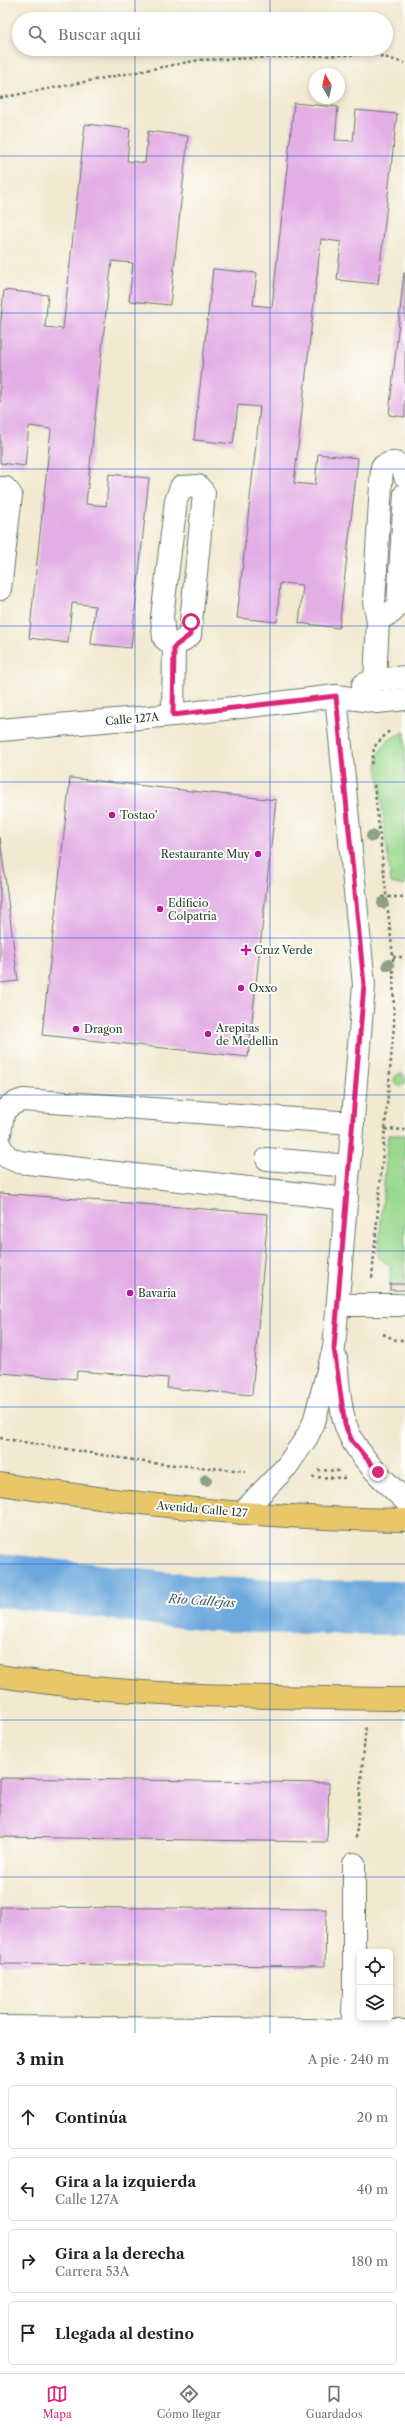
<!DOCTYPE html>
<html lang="es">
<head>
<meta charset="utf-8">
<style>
  :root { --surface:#fff; --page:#f2f2f2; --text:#222; --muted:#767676; --line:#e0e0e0; --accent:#db2777 }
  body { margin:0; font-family:"Libre Caslon Text",serif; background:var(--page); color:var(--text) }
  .controls { position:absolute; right:12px; bottom:12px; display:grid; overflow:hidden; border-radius:6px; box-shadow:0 2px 6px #0003 }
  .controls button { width:36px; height:36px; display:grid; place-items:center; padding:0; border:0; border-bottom:1px solid var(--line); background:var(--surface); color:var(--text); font:20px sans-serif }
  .compass { position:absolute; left:309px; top:68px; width:36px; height:36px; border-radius:50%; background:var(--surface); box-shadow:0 2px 6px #0003; rotate:351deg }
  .stop { position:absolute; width:12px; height:12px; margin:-9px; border:3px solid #db2777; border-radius:50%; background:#fff }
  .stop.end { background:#db2777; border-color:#fff; box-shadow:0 1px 4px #0008 }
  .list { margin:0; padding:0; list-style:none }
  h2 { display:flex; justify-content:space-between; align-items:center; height:52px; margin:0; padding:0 16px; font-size:17px }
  h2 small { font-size:13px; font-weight:400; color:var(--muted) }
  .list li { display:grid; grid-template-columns:26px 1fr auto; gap:12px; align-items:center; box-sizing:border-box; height:64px; margin:0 8px 8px; padding:0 8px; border:1px solid var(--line); border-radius:6px }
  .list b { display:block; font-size:15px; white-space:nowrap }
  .list p { margin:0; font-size:13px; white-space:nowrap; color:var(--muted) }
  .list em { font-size:13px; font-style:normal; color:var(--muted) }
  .icon { flex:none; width:22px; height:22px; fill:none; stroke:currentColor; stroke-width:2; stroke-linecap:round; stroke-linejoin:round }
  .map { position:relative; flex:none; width:405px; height:2033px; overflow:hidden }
  .search { position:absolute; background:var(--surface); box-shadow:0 2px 6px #0003; left:12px; right:12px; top:12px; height:44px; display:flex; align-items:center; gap:10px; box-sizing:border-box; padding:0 14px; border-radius:22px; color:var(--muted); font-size:15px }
  .sheet { height:340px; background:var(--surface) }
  nav { display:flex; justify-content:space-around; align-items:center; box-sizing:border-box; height:56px; border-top:1px solid var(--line); background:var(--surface); font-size:11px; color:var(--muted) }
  nav a { display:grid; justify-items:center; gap:2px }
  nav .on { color:var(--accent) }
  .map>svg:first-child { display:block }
  .green { fill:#99d88e; stroke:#5c8a61 }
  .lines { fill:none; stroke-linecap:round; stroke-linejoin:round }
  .river { stroke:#6ca8dd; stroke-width:54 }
  .building { fill:#e3aee6 }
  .minor-casing { stroke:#68796b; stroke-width:24 }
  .major-casing { stroke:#68796b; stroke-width:24 }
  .path { stroke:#68796b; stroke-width:2.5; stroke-dasharray:3 3; stroke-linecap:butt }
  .minor { stroke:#fff; stroke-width:22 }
  .major { stroke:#e9c769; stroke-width:22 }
  .tree { fill:#8fa086 }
  .route { stroke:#db2777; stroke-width:5 }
  .grid { fill:none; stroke:#1d4ed8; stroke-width:1; stroke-opacity:0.55 }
  .poi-dot { fill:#b5179e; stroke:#fdfcf7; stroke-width:1.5 }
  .labels { text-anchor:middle; stroke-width:4; stroke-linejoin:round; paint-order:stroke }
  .street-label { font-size:11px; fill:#1f3d34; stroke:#fdfcf7 }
  .poi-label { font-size:11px; fill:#1f3d34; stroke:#fdfcf7; text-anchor:start }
  .water-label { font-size:12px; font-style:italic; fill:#365d67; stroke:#fdfcf7 }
</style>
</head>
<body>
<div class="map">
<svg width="405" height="2033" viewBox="0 0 405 2033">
  <rect width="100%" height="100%" fill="#fdfcf7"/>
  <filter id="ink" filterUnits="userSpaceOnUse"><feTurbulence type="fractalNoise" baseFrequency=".025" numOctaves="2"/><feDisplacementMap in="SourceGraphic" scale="8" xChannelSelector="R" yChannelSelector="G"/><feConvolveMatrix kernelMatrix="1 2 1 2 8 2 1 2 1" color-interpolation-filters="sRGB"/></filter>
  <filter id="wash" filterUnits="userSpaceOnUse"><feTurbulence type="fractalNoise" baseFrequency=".012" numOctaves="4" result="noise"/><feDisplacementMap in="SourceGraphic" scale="16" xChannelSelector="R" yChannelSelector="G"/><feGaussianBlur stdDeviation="0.9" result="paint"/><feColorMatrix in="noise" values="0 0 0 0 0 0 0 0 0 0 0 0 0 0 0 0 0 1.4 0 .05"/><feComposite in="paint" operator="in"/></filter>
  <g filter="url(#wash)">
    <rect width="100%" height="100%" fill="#f1e9d0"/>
    <g class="green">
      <path d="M 405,732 L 405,886 L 391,883 L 377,763 C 379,746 389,737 405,732 Z"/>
      <circle cx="400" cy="1080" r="6"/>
      <path d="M 388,1135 L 405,1135 L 405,1284 L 390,1284 L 390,1266 L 378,1257 Z"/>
    </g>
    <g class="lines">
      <path class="river" d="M 0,1580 L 209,1604 L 292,1607 L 405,1608"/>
    </g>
    <g id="blocks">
      <g class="building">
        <path d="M 294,103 L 338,107 L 335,140 L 353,141 L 356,110 L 397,114 L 378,284 L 337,280 L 341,242 L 321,239 L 294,483 L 315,485 L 318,454 L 358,458 L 339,628 L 299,623 L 303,585 L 280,583 L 277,622 L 237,618 L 260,407 L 238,405 L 233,444 L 194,440 L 213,269 L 257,273 L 253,305 L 272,307 Z"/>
        <path d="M 85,124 L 130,129 L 127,161 L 145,163 L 148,131 L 188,136 L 170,305 L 129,301 L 133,263 L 112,261 L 107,301 L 86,504 L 106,506 L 109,474 L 149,478 L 131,648 L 91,644 L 95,606 L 72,603 L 68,643 L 29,638 L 51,429 L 29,426 L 25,466 L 0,463 L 0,328 L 4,290 L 48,295 L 45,327 L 63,329 Z"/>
        <path d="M 404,273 L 405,273 L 405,417 L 389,415 Z"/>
        <path d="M 70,778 L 276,800 L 248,1057 L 42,1035 Z"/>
        <path d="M 0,837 L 18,981 L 0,983 Z"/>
        <path d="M 0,1193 L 268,1214 L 252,1395 L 167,1388 L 168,1378 L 77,1371 L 76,1379 L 0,1373 Z"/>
        <rect x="390" y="1284" width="15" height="6"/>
        <path d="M 0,1778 L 329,1783 L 327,1842 L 0,1837 Z"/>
        <path d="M 0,1907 L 326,1909 L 325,1966 L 0,1964 Z"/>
      </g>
    </g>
  </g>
  <g filter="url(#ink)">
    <use href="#blocks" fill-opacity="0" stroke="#68796b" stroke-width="1"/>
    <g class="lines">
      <defs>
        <g id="minor">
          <path d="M 0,488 L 5,488 L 11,495 L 0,589"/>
          <path d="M 378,620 L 392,612 L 398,606 L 405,494"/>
          <path d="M 375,680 L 378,620 L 374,602 L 382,467 C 390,462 394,461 403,467 L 405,476"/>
          <path d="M 363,685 L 375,680 L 405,677"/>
          <path d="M 173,715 L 174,647 L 190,635 L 191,622 L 204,493 L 198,486 L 181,487 L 176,501 L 162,617 L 164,638 L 174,647"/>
          <path d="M 0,730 L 173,715 L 336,696 L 378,702 L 405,699"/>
          <path d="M 0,1133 C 3,1114 2,1106 23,1100 L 353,1123"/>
          <path d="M 0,1146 L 7,1157 L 19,1162 L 347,1199"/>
          <path d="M 267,1159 L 350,1166"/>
          <path d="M 338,1305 L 400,1305"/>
          <path d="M 336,1359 C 338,1380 339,1403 345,1423 C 353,1452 383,1480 405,1500"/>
          <path d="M 242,1513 L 287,1466 L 307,1437 L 314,1422 L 334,1348 L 364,985 L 336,696"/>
          <path d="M 0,2027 L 405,2031"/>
          <path d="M 352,2033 L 354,1993 L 354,1864"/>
        </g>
        <g id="major">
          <path d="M 0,1484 C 134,1505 269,1519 405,1520"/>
          <path d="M 0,1676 C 133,1698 271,1697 405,1699"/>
        </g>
      </defs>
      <use href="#minor" class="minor-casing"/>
      <use href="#major" class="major-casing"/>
      <g class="path">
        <path d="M 0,98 L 199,60 L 373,54 L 405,63"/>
        <path d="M 372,764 L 374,747 L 391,729"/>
        <path d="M 382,897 L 405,897"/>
        <path d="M 393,957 L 405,957"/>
        <path d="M 385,1129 L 405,1130"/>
        <path d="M 372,1278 L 394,1025 L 393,957 L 374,783"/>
        <path d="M 383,1334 L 396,1340 L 405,1340"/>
        <path d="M 0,1438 L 151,1463 L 245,1471"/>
        <path d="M 318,1470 L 341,1471"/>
        <path d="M 312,1477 L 345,1478"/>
        <path d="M 356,1838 L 366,1725"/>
      </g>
      <use href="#minor" class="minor"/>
      <use href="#major" class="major"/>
    </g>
    <g class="tree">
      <circle cx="372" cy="836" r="6"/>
      <circle cx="383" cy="903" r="6"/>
      <circle cx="388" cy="965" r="6"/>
      <circle cx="206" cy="1480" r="6"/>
    </g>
  </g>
  <g class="lines" filter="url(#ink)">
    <path class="route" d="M 191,622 L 190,635 L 174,647 L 173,715 L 336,696 L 364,985 L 334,1348 L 345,1425 L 352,1441 L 378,1472"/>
  </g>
  <path class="grid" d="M 135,0 L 135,19M 270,0 L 270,19M 135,49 L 135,2033M 270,49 L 270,2033M 0,156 L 405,156M 0,313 L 405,313M 0,469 L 405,469M 0,626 L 405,626M 0,782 L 405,782M 0,938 L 405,938M 0,1095 L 405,1095M 0,1251 L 405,1251M 0,1407 L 405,1407M 0,1564 L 405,1564M 0,1720 L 405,1720M 0,1877 L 405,1877"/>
  <g class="poi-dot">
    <circle cx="112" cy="815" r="4"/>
    <circle cx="258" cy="854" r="4"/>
    <circle cx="160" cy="909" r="4"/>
    <path d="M244 944h4v4h4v4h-4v4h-4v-4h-4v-4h4z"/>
    <circle cx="241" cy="988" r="4"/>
    <circle cx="76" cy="1029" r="4"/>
    <circle cx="208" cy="1034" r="4"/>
    <circle cx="130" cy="1293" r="4"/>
  </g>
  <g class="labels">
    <g class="street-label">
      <text transform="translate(132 719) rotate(-5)" y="4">Calle 127A</text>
      <text transform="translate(202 1509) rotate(5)" y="4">Avenida Calle 127</text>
    </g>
    <g class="poi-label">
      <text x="120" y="819">Tostao’</text>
      <text x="250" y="858" text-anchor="end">Restaurante Muy</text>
      <text x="168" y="907">Edificio<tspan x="168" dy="13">Colpatria</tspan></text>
      <text x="254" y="954">Cruz Verde</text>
      <text x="249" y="992">Oxxo</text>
      <text x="216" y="1032">Arepitas<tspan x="216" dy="13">de Medellín</tspan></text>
      <text x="84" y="1033">Dragon</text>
      <text x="138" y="1297">Bavaria</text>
    </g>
    <g class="water-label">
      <text transform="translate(202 1601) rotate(4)" y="4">Río Callejas</text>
    </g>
  </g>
</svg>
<div class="controls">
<button><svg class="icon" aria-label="locate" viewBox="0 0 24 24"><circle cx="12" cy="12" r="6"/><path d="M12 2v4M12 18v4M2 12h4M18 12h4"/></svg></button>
<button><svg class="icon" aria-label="layers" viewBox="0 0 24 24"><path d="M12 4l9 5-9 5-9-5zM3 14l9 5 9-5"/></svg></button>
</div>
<svg class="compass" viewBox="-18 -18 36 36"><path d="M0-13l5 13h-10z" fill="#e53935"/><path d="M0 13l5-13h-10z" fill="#767676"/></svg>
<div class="stop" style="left:191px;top:622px"></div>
<div class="stop end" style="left:378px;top:1472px"></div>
<div class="search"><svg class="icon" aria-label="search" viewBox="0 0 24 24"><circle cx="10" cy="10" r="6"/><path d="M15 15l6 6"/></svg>Buscar aquí</div>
</div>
<section class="sheet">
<h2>3 min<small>A pie · 240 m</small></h2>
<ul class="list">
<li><svg class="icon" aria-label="ahead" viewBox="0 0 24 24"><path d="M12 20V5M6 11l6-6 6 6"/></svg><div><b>Continúa</b></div><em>20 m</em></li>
<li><svg class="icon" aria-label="left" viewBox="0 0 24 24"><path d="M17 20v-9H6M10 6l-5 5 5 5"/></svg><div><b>Gira a la izquierda</b><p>Calle 127A</p></div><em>40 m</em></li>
<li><svg class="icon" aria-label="right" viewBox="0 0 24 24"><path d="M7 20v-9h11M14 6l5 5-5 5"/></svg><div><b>Gira a la derecha</b><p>Carrera 53A</p></div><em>180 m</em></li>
<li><svg class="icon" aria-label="arrive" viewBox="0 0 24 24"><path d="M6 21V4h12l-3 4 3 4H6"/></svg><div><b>Llegada al destino</b></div></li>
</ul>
</section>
<nav>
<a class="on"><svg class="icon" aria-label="map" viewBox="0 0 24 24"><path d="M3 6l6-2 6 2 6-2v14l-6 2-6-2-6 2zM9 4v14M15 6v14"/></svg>Mapa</a>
<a><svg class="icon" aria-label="directions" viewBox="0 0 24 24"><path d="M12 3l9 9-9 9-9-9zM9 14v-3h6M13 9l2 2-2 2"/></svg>Cómo llegar</a>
<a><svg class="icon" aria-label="saved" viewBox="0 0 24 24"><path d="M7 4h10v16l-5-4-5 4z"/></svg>Guardados</a>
</nav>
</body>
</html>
